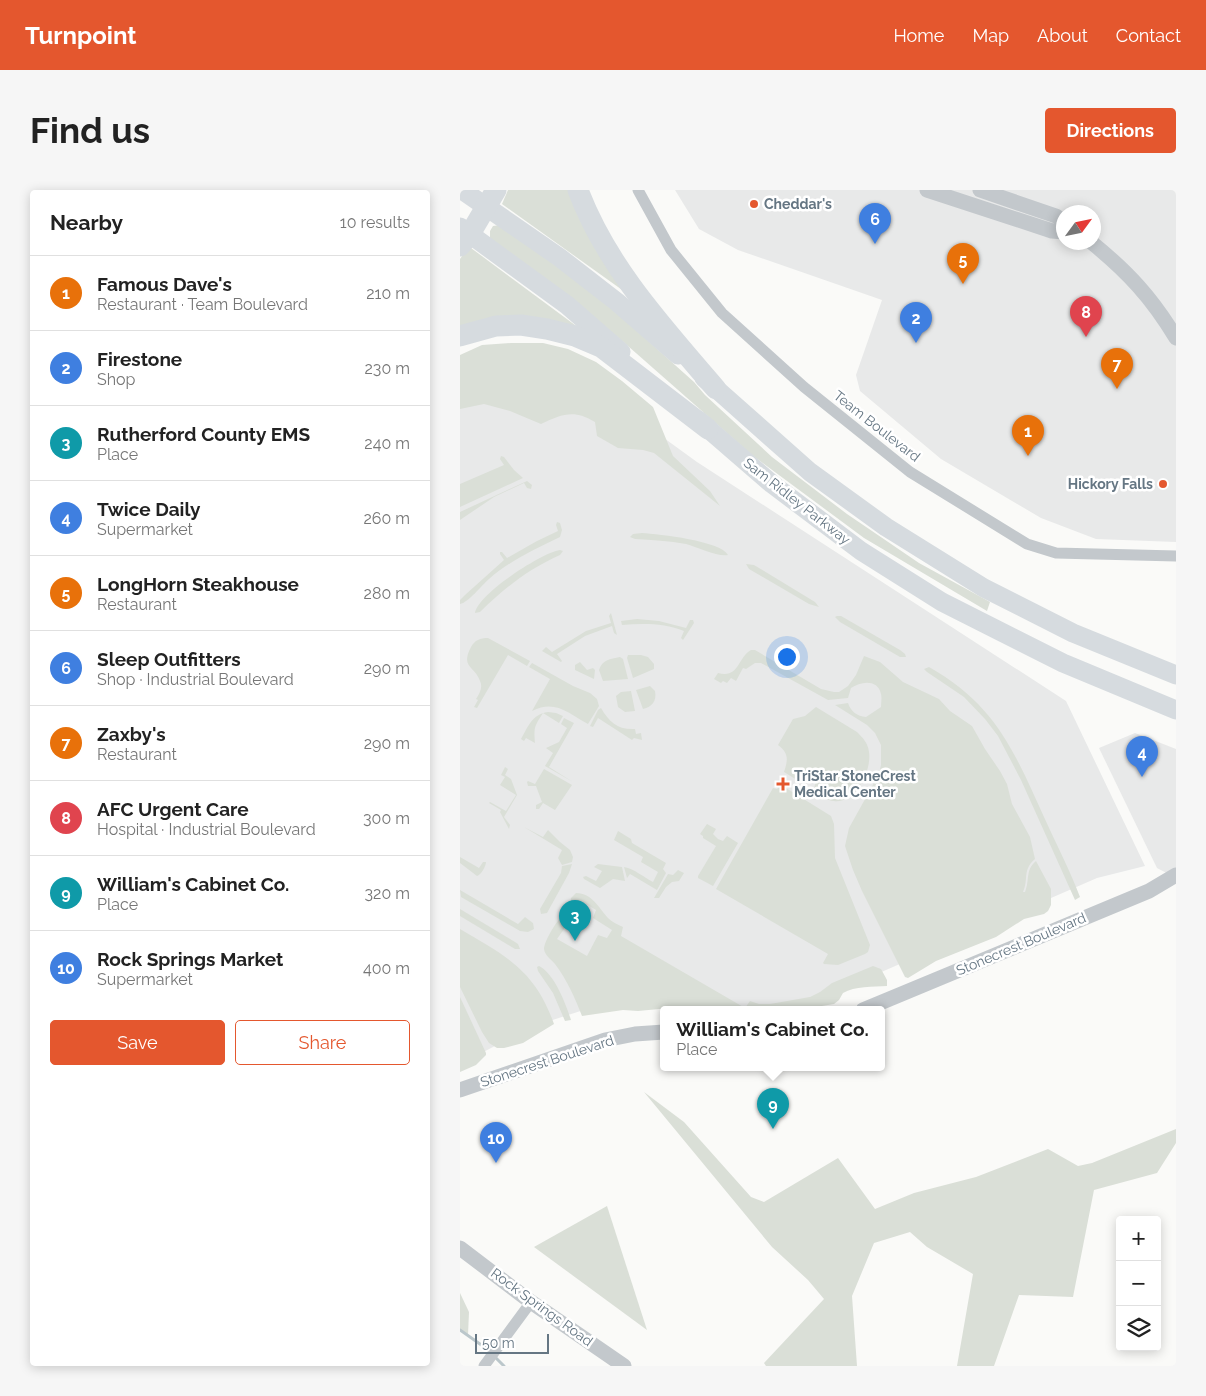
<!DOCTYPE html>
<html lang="en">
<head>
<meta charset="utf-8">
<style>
  :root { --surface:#fff; --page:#f6f6f6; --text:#222; --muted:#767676; --line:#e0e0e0; --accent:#e4572e }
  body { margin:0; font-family:Raleway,sans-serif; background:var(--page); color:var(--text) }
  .controls { position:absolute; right:15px; bottom:15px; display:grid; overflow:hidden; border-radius:5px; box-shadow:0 2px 12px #0003 }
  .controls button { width:45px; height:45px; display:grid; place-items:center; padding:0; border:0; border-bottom:1px solid var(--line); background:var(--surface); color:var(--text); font:25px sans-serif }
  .compass { position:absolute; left:596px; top:15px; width:45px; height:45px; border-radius:50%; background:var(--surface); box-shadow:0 2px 12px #0003; rotate:57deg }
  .scale { position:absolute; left:15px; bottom:12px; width:74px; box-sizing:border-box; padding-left:5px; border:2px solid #657683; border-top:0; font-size:14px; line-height:18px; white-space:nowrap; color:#657683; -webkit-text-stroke:4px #fff; paint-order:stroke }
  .you { position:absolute; left:326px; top:466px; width:18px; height:18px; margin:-12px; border:4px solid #fff; border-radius:50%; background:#1a73e8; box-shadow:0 0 0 8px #1a73e833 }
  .badge { display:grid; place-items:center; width:32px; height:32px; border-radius:50%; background:var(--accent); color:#fff; font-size:16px; font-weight:700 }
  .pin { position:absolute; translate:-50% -41px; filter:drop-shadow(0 1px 2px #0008) }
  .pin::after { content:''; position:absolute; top:26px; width:18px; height:15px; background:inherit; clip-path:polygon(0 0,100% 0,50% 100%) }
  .popup { position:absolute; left:200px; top:816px; width:225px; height:65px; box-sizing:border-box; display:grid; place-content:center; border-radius:5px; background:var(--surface); filter:drop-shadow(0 1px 4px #0005); font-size:16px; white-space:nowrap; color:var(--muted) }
  .popup b { font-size:19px; color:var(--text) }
  .popup::after { content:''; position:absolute; left:50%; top:100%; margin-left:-10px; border:10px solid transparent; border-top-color:var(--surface) }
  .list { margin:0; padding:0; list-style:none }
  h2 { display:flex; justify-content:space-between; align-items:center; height:65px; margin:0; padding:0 20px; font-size:21px }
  h2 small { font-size:16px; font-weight:400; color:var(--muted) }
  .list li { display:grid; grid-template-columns:32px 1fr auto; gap:15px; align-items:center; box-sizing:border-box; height:75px; padding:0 20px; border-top:1px solid var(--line) }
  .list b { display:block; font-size:19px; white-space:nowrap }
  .list p { margin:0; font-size:16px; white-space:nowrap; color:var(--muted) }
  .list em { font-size:16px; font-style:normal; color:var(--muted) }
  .actions { display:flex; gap:10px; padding:15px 20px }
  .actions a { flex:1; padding:11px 0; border:1px solid var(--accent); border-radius:5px; text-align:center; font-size:18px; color:var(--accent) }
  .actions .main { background:var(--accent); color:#fff }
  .icon { flex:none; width:28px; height:28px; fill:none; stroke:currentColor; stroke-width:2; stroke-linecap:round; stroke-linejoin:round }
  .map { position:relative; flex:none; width:716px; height:1176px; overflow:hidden; border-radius:5px }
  header { display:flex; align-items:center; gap:30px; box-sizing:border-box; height:70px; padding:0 25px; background:var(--accent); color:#fff }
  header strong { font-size:24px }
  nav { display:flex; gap:28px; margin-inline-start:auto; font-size:18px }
  .intro { display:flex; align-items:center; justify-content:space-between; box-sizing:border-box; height:120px; padding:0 30px }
  h1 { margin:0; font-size:35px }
  .button { padding:12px 22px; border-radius:5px; background:var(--accent); color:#fff; font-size:18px; font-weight:700 }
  main { display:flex; gap:30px; padding:0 30px }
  aside { flex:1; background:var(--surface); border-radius:5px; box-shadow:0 2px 12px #0003 }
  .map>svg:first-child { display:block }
  .built { fill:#e8e9e9; fill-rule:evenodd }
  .green { fill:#dadfd7 }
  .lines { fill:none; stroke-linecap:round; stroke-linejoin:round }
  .stream { stroke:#bbc7cb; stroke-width:3 }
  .minor { stroke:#c3c8cc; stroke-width:11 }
  .tertiary { stroke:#c3c8cc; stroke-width:15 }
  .primary { stroke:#d6dbdf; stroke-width:19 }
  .motorway { stroke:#d6dbdf; stroke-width:21 }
  .poi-dot { fill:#e4572e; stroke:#fff; stroke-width:2 }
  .labels { text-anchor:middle; stroke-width:5; stroke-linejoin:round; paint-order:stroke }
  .poi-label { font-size:14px; font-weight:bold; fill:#657683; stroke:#fff; text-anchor:start }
  .street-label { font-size:14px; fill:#657683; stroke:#fff }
</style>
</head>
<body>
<header>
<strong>Turnpoint</strong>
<nav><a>Home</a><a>Map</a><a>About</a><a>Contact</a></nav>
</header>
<div class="intro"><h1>Find us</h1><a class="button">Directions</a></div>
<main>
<aside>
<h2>Nearby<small>10 results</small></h2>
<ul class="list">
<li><span class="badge" style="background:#e8710a">1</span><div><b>Famous Dave's</b><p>Restaurant · Team Boulevard</p></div><em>210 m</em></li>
<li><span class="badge" style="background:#3f7fe0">2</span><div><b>Firestone</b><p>Shop</p></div><em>230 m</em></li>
<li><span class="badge" style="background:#0f9aa8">3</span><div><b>Rutherford County EMS</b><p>Place</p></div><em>240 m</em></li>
<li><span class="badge" style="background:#3f7fe0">4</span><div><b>Twice Daily</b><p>Supermarket</p></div><em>260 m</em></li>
<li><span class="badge" style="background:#e8710a">5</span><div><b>LongHorn Steakhouse</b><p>Restaurant</p></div><em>280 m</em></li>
<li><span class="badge" style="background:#3f7fe0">6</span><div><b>Sleep Outfitters</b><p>Shop · Industrial Boulevard</p></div><em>290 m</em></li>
<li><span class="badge" style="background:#e8710a">7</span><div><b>Zaxby's</b><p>Restaurant</p></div><em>290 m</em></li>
<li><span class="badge" style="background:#e0444e">8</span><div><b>AFC Urgent Care</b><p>Hospital · Industrial Boulevard</p></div><em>300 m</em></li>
<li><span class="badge" style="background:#0f9aa8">9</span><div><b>William's Cabinet Co.</b><p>Place</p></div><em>320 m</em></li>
<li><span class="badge" style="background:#3f7fe0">10</span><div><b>Rock Springs Market</b><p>Supermarket</p></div><em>400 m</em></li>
</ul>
<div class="actions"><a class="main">Save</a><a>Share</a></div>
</aside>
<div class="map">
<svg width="716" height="1176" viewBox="0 0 716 1176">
  <rect width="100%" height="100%" fill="#fafaf8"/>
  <g class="built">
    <path d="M 215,0 L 716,0 L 716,352 L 636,349 L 581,328 L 481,269 L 400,201 L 396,185 L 422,110 L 278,60 L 239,39 ZM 604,22 L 634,22 L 634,52 L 604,52 Z"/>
    <path d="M 0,176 L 110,180 L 237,272 L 606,511 L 685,676 L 637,688 L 348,814 L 296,820 L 136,816 L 74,836 L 0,874 Z"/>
    <path d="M 675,543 L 716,559 L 716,688 L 697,678 L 639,558 Z"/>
  </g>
  <g class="green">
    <path d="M 48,0 L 112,0 L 165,102 L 42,14 Z"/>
    <path d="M 40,35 L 139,107 L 234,192 L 245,205 L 312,267 L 387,324 L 459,373 L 530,412 L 527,421 L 404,348 L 292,265 L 160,149 L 30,48 L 30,41 L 33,36 Z"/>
    <path d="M 11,58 L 119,138 L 0,143 L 0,69 L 7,59 Z"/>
    <path d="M 51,153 L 83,153 L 108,159 L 136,172 L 162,191 L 193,217 L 213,266 L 250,301 L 260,316 L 194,263 L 183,260 L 158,258 L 137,246 L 135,232 C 114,219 102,224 81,234 L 50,221 L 24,214 L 0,219 L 0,165 L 22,155 Z"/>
    <path d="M 41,266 L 44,267 L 54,280 L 63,288 L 0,317 L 0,294 L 44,275 L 40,269 Z"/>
    <path d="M 67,291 L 72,295 L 71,299 L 67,298 L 64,293 L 34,307 L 0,330 L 0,322 Z"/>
    <path d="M 97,332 L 100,333 L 102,340 L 100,347 C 75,359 51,370 29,389 C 22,395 8,413 0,414 L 0,410 L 5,405 L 44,370 L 40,364 L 40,362 L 42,362 L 47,368 L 77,351 L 98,341 L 96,335 Z"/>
    <path d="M 182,343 C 199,344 261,351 268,365 C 258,367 237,357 226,354 C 209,351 192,350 175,349 L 170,347 L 173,344 Z"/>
    <path d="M 100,360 L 103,361 L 100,365 C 67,380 46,397 20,422 L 15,423 C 18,404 81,363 100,360 Z"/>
    <path d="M 286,374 L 294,375 L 355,412 L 359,417 L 349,414 L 289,379 Z"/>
    <path d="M 151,423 L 157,445 L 154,443 L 152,436 L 125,446 L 97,464 L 102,471 L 101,472 L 82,461 L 86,457 L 92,462 L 126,441 L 151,433 L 149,426 Z"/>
    <path d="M 377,426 L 381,426 L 440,460 L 445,464 L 446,467 L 440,467 L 380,432 L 375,427 Z"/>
    <path d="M 177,429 L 199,431 L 226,438 L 230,430 L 233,430 L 234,433 L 223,450 L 221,448 L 224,441 C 205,433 183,433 162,435 L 161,431 Z"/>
    <path d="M 28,448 L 70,471 L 67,476 L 48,465 L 17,518 L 14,517 L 18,510 L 16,509 C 20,503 23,497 20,491 C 15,476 0,478 11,457 C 15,450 20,448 28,448 Z"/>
    <path d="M 291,460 L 295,460 L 361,499 L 374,502 L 379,502 L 388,496 L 396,485 L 404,466 L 420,472 L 443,492 L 479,509 L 490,521 L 512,536 L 525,559 L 540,581 L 547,594 L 552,614 L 570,647 L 575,669 C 562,680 569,689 563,702 L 565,702 C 570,690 565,680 576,671 L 591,699 L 591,715 L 588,721 L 584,724 L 564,729 L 536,747 L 476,771 L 448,788 L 445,787 L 402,701 L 393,680 L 385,656 L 389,638 L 419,584 L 421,575 L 421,555 L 415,543 L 407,535 L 375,515 L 388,513 C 391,522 397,526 406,527 L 421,517 C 421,513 422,508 421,504 C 418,489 401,491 391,498 L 388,508 L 368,510 L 301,473 L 295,473 L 286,479 L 283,478 L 276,491 L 271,488 L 267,493 L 263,491 L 261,493 L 254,489 L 258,483 C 279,489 278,467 291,460 Z"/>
    <path d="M 168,465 L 181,465 L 188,467 L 194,474 L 194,479 L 173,488 L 167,468 Z"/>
    <path d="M 160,467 L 163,469 L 168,489 L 143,491 L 139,480 C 142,470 150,469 160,467 Z"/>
    <path d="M 120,472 L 127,480 L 133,478 L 135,480 L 134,489 L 115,480 L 115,475 Z"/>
    <path d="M 72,473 L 113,496 L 130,503 L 137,509 L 139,516 L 128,534 C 108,523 95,509 72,521 L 90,489 L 69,477 Z"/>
    <path d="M 469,477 C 536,515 554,561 584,627 C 596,654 610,680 620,707 L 615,710 L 561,590 L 538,546 L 525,529 L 504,507 L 467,482 L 464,479 Z"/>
    <path d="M 190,496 L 195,501 C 197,511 192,517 183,519 L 176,500 Z"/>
    <path d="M 171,501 L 175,521 L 165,522 L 158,517 L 156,506 L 161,502 Z"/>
    <path d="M 356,517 L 397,542 C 403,548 408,553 409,562 C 412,581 395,614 374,611 C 367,611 359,604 353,601 L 356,592 L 342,584 L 337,590 L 324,582 C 328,570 329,563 318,555 L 333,529 L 345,526 Z"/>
    <path d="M 141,518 C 149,532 158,540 175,539 L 176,544 L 181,543 L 182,550 L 174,548 L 172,550 L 138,528 L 133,537 L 130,536 L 138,520 Z"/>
    <path d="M 88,522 L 96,523 L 103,526 L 99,533 L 83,523 C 74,537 74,537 75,553 L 66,548 L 64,551 L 61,549 C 68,537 72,524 88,522 Z"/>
    <path d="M 104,528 L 114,533 L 89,577 L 113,592 L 85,576 L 93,563 L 86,558 L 99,552 L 107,538 L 101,534 Z"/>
    <path d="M 45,577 L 48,579 L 45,585 L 51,589 L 57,605 L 44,627 L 50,635 L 49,639 L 40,622 L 41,620 L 29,613 L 30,612 L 46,621 L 56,605 L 40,595 L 45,587 L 41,585 Z"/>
    <path d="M 84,579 L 112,595 L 95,620 L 83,613 L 79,619 L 76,619 L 76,615 L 82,612 L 76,596 L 68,596 L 67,592 L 68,591 L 75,594 Z"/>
    <path d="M 321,595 L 371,626 L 374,634 L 375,668 L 410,755 L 408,762 L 405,764 L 378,775 L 364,774 L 363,773 L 368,764 L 256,699 L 313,598 L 317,599 Z"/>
    <path d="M 247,634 L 256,639 L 253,644 L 258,649 L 263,651 L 267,646 L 278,653 L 253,696 L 238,688 L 238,686 L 256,656 L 243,648 L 243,646 L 240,644 Z"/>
    <path d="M 64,637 L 83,647 L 88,640 L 100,652 L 110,660 L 113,667 L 112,672 L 102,675 L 98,668 L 102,660 Z"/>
    <path d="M 158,641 L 171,649 L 172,653 L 206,673 L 203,679 L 206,683 L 197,700 L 170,684 L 167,688 L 164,677 C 175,679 183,687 193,692 L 198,682 L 181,672 L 183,667 L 154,650 Z"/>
    <path d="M 0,667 L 19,678 L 23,672 L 26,672 C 26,676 21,685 17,686 L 0,673 Z"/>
    <path d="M 112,674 L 109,683 L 87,723 L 81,724 L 80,719 L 101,683 L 102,676 Z"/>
    <path d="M 138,674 L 162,677 L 165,691 L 153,689 L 140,698 L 124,689 L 123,687 L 126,686 L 136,691 L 142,681 L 134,677 Z"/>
    <path d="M 218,680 L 224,683 L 219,691 L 212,692 L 206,697 L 199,708 L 194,708 L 208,684 L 213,685 Z"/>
    <path d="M 0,700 L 58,734 L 65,727 L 73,733 L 74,739 L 68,742 L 60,741 L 1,707 Z"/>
    <path d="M 116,703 C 132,703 139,718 148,728 C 152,732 157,734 163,737 L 161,746 L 285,818 L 290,811 L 299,814 L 310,814 L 350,807 L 360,802 L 372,793 L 413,776 L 421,779 L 427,790 L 427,796 C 413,797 395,796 383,803 L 379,810 L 374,814 L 338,820 L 216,820 L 199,819 L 178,821 L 163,820 L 122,826 C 115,808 107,790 95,774 C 91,769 85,766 84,759 C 84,752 97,729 103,726 L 108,727 L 109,732 L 97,749 L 127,766 L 138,745 L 147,748 L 152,740 L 133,728 L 136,720 L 121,711 L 116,718 L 111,714 L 111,708 Z"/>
    <path d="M 0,719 L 55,752 L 58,754 L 60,759 L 55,759 L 0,726 Z"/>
    <path d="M 0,739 C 46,766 75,780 94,834 L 63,853 L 44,858 L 37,858 L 29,853 L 22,842 L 0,797 Z"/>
    <path d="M 79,776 C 94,783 106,814 111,830 L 105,831 L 93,803 L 78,781 L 77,777 Z"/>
    <path d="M 0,807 L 26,863 L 26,865 L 16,875 L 0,882 Z"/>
    <path d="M 184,902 L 224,932 L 291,1007 L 304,1012 L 378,968 L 415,1019 L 454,1003 L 516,987 L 588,959 L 618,976 L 632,973 L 716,939 L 716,953 L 697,983 L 634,1000 L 613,1107 L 559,1105 L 534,1176 L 497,1176 L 513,1084 L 467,1057 L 450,1042 L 414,1053 L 392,1106 L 397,1176 L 306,1176 L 304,1173 L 364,1109 L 348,1090 L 312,1057 Z"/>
    <path d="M 147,1016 L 187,1140 L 74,1057 Z"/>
    <path d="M 0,1103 L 9,1122 L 8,1145 L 0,1140 Z"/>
  </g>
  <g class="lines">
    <path class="stream" d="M 0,1140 L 27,1159 L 44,1176"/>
    <g class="minor">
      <path d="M 178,0 L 211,60 L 262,123 L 344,197 L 450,282 L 567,354 L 596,363 L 716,366"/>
      <path d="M 24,1176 L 71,1112"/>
    </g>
    <g class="tertiary">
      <path d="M 467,0 L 592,41 L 604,42"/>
      <path d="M 520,0 L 596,26 L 604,32"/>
      <path d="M 631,52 C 668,82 692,108 716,148"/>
      <path d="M 403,820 L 689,701 L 716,685"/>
      <path d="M 0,900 L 145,850 L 175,844 L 204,842"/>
      <path d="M 0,1058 L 71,1112 L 164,1176"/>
    </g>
    <g class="primary">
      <path d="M 2,0 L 99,67 L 157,112 L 218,165"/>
      <path d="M 0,37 L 107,115 L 161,162"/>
      <path d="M 244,188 L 350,282 L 426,337 L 524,398 L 613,443 L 716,485"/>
      <path d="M 238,230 L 312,294 L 401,361 L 482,412 L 603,473 L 716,520"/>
    </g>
    <g class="motorway">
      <path d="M 118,0 C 147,77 203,137 256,199"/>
      <path d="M 0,56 L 10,44 L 36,0"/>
      <path d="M 0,146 L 36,136 L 61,135 L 87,139 L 115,146 L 141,157 L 248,239"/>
    </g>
  </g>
  <g class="poi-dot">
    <circle cx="294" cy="14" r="5"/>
    <circle cx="703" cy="294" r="5"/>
    <path d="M320.5 586.5h5v5h5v5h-5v5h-5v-5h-5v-5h5z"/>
  </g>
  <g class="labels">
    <g class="poi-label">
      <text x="304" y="19">Cheddar's</text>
      <text x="693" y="299" text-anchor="end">Hickory Falls</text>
      <text x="334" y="591">TriStar StoneCrest<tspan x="334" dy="16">Medical Center</tspan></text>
    </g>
    <g class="street-label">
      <text transform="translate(417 236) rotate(38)" y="5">Team Boulevard</text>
      <text transform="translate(337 311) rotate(38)" y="5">Sam Ridley Parkway</text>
      <text transform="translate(561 754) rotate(-23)" y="5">Stonecrest Boulevard</text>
      <text transform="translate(87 871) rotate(-18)" y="5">Stonecrest Boulevard</text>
      <text transform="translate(82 1117) rotate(36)" y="5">Rock Springs Road</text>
    </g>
  </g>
</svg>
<div class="controls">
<button>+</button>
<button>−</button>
<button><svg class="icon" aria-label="layers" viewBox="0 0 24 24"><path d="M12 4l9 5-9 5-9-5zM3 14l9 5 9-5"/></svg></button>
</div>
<svg class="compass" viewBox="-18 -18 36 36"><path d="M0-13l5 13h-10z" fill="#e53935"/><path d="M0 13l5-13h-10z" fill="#767676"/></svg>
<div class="scale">50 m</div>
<div class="you"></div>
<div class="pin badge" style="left:568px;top:266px;background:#e8710a">1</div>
<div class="pin badge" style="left:456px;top:153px;background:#3f7fe0">2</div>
<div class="pin badge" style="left:115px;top:751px;background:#0f9aa8">3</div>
<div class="pin badge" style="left:682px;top:587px;background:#3f7fe0">4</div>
<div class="pin badge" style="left:503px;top:94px;background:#e8710a">5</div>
<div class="pin badge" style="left:415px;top:54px;background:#3f7fe0">6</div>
<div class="pin badge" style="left:657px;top:199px;background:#e8710a">7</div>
<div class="pin badge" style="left:626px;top:147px;background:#e0444e">8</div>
<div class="pin badge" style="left:313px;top:939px;background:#0f9aa8">9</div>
<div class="popup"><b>William's Cabinet Co.</b>Place</div>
<div class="pin badge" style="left:36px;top:973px;background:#3f7fe0">10</div>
</div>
</main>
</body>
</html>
